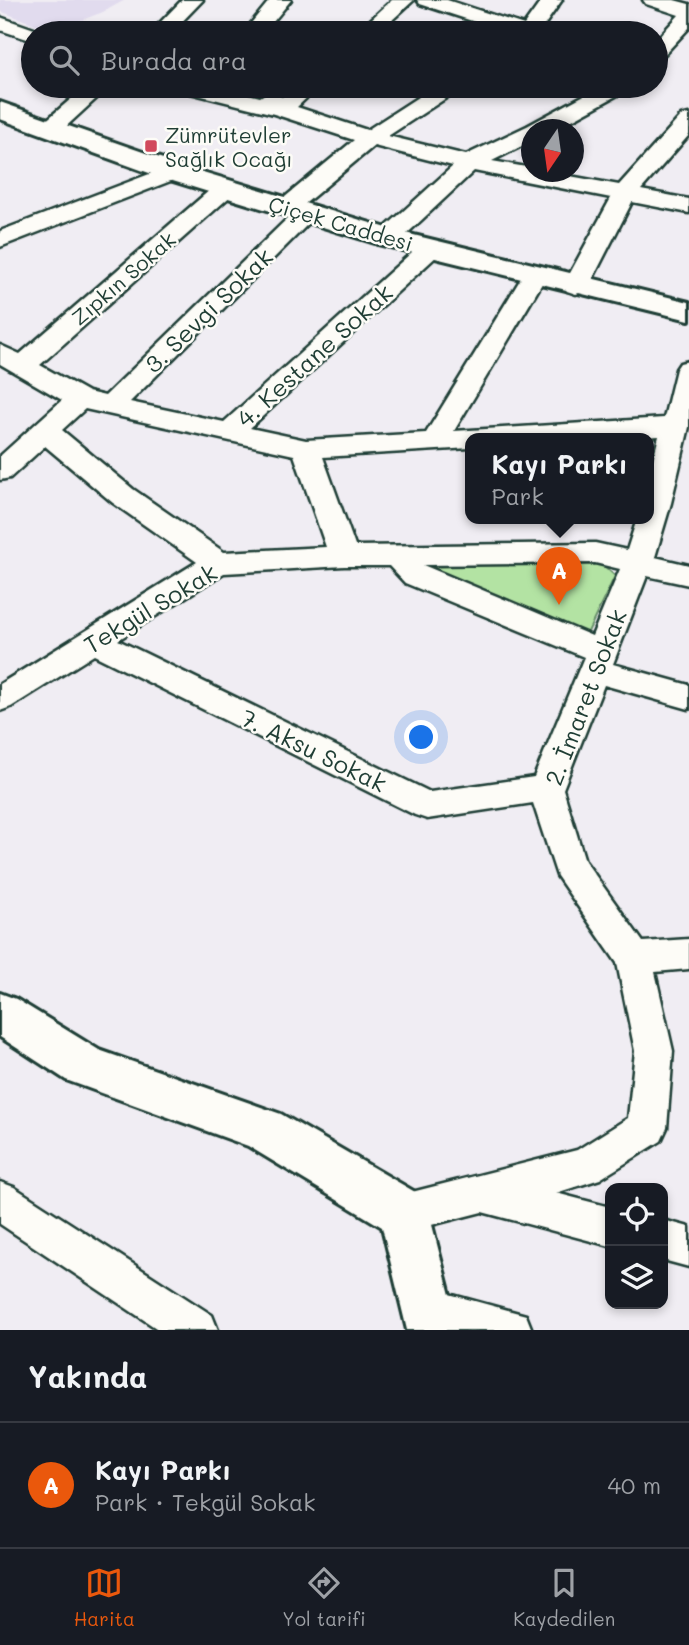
<!DOCTYPE html>
<html lang="tr">
<head>
<meta charset="utf-8">
<style>
  :root { --surface:#171b24; --page:#242831; --text:#f1f3f6; --muted:#9ea1a6; --line:#363941; --accent:#ea580c }
  body { margin:0; font-family:Mali,sans-serif; background:var(--page); color:var(--text) }
  .controls { position:absolute; right:21px; bottom:21px; display:grid; overflow:hidden; border-radius:14px; box-shadow:0 4px 10px #0003 }
  .controls button { width:63px; height:63px; display:grid; place-items:center; padding:0; border:0; border-bottom:2px solid var(--line); background:var(--surface); color:var(--text); font:35px sans-serif }
  .compass { position:absolute; left:521px; top:119px; width:63px; height:63px; border-radius:50%; background:var(--surface); box-shadow:0 4px 10px #0003; rotate:193deg }
  .you { position:absolute; left:422px; top:738px; width:24px; height:24px; margin:-18px; border:5px solid #fff; border-radius:50%; background:#1a73e8; box-shadow:0 0 0 10px #1a73e833 }
  .badge { display:grid; place-items:center; width:46px; height:46px; border-radius:50%; background:var(--accent); color:#fff; font-size:23px; font-weight:700 }
  .pin { position:absolute; translate:-50% -58px; filter:drop-shadow(0 2px 4px #0008) }
  .pin::after { content:''; position:absolute; top:37px; width:24px; height:21px; background:inherit; clip-path:polygon(0 0,100% 0,50% 100%) }
  .popup { position:absolute; left:465px; top:433px; width:189px; height:91px; box-sizing:border-box; display:grid; place-content:center; border-radius:14px; background:var(--surface); filter:drop-shadow(0 2px 5px #0005); font-size:23px; white-space:nowrap; color:var(--muted) }
  .popup b { font-size:26px; color:var(--text) }
  .popup::after { content:''; position:absolute; left:50%; top:100%; margin-left:-14px; border:14px solid transparent; border-top-color:var(--surface) }
  .list { margin:0; padding:0; list-style:none }
  h2 { display:flex; justify-content:space-between; align-items:center; height:91px; margin:0; padding:0 28px; font-size:30px }
  h2 small { font-size:23px; font-weight:400; color:var(--muted) }
  .list li { display:grid; grid-template-columns:46px 1fr auto; gap:21px; align-items:center; box-sizing:border-box; height:126px; padding:0 28px; border-top:2px solid var(--line) }
  .list b { display:block; font-size:26px; white-space:nowrap }
  .list p { margin:0; font-size:23px; white-space:nowrap; color:var(--muted) }
  .list em { font-size:23px; font-style:normal; color:var(--muted) }
  .icon { flex:none; width:38px; height:38px; fill:none; stroke:currentColor; stroke-width:2; stroke-linecap:round; stroke-linejoin:round }
  .map { position:relative; flex:none; width:689px; height:1330px; overflow:hidden }
  .search { position:absolute; background:var(--surface); box-shadow:0 4px 10px #0003; left:21px; right:21px; top:21px; height:77px; display:flex; align-items:center; gap:18px; box-sizing:border-box; padding:0 24px; border-radius:38px; color:var(--muted); font-size:26px }
  .sheet { height:217px; background:var(--surface) }
  nav { display:flex; justify-content:space-around; align-items:center; box-sizing:border-box; height:98px; border-top:2px solid var(--line); background:var(--surface); font-size:19px; color:var(--muted) }
  nav a { display:grid; justify-items:center; gap:4px }
  nav .on { color:var(--accent) }
  .map>svg:first-child { display:block }
  .built { fill:#e1dbee }
  .green { fill:#b3e3a3; stroke:#69906c; stroke-width:2 }
  .lines { fill:none; stroke-linecap:round; stroke-linejoin:round }
  .minor-casing { stroke:#1f3d34; stroke-width:5 }
  .secondary-casing { stroke:#1f3d34; stroke-width:6 }
  .minor { fill:#fdfcf7; fill-rule:evenodd }
  .secondary { fill:#fdfcf7; fill-rule:evenodd }
  .poi-dot { fill:#d1495b; stroke:#fdfcf7; stroke-width:2.5 }
  .labels { text-anchor:middle; dominant-baseline:central; stroke-width:5; stroke-linejoin:round; paint-order:stroke }
  .far-poi-label { font-size:21px; fill:#1f3d34; stroke:#fdfcf7; text-anchor:start }
  .far-street-label { font-size:21px; fill:#1f3d34; stroke:#fdfcf7 }
  .street-label { font-size:24px; fill:#1f3d34; stroke:#fdfcf7 }
</style>
</head>
<body>
<div class="map">
<svg width="689" height="1330" viewBox="0 0 689 1330">
  <rect width="100%" height="100%" fill="#f0edf3"/>
  <filter id="ink" filterUnits="userSpaceOnUse"><feTurbulence type="fractalNoise" baseFrequency=".0143" numOctaves="2"/><feDisplacementMap in="SourceGraphic" scale="14" xChannelSelector="R" yChannelSelector="G"/><feConvolveMatrix kernelMatrix="1 2 1 2 8 2 1 2 1" color-interpolation-filters="sRGB"/></filter>
  <g filter="url(#ink)">
    <path class="built" d="M0,0h125l-22,12 -50,19 -53,-20z"/>
    <path class="green" d="M599,561l16,15 -28,58 -164,-67z"/>
    <g class="lines">
      <g class="minor-casing">
        <g id="minor">
          <path d="M182,0h21l-32,33h-21z"/>
          <path d="M270,0h21l-27,33h-21z"/>
          <path d="M392,0h22l-36,33h-22z"/>
          <path d="M417,0h30l77,25 18,-25h20l-23,33h-30l-89,-29z"/>
          <path d="M643,0h31l15,4v24l-26,28 -7,2v-18l23,-25 -33,-11z"/>
          <path d="M0,17l40,14 2,2h-9v8l-33,-11z"/>
          <path d="M86,86h24l-51,47h-16l-3,-5 3,-5z"/>
          <path d="M179,86h36l45,11 10,-6 12,6 13,-11h24l-22,21 70,23 68,-44h25l-3,5 -69,45 78,19 61,-29 74,-40h27l-3,5 -71,39h-22v11l-40,20 40,7v4h16l71,13 62,-69 8,-2v21l-48,55 48,9v14l-57,-11 -43,84 -4,5 -9,3 -9,-3 -4,-5 48,-88 -137,-27 -77,72 -9,2 -9,-2 -3,-5 3,-5 74,-67 -79,-20 -73,61 14,1 4,5 -189,189 94,20 197,-178 9,-2 9,2 3,5 -3,5 -189,174 56,12 120,-7 97,-158 3,-5 9,-2 9,2 3,5 -93,156 210,-13 12,-49 4,-6 9,-2v66l-18,76 -16,54 34,8v20l-42,-9 -34,88 76,21v24l-85,-24 -41,104 22,72 58,81 46,-3v30l-34,3 18,79 -6,77 -6,13 -61,38 -44,14 54,14v39l-128,-34 -78,20 -14,-5 -6,-14 6,-14 14,-5 173,-44 51,-32 7,-67 -18,-88 -60,-87 -24,-73 -106,16 -12,-4 -321,-160 -83,52 -11,4v-27l197,-122 -84,-59 -68,-57 -35,32 -10,2v-24l62,-56 -62,-36v-19l20,9 198,-171h16l4,5 -4,5 -194,172 48,27 17,4 189,-184h-15l-4,-5 4,-5 75,-62 -80,-26 -92,-23zM85,409l209,46 32,92 -102,5 -91,-63 -71,-59zM659,436l-11,44v39h-11l-10,31 -32,-7 -240,3 -32,-89 147,-9v-9h142zM595,563l25,6 -28,67 -169,-71zM344,566h45l16,17 179,74 -50,120 -104,15 -312,-152 106,-67z"/>
          <path d="M173,165l8,2 4,5 -4,5 -181,70v-16z"/>
          <path d="M0,1182l14,5 198,128 6,15h-59l-159,-106z"/>
          <path d="M663,1220l26,7v40l-26,-7z"/>
          <path d="M427,1288l99,27 6,15h-105l-15,-6 -6,-15 6,-15z"/>
        </g>
      </g>
      <g class="secondary-casing">
        <g id="secondary">
          <path d="M0,102l183,64 214,65 292,71v18l-311,-76 -215,-66 -163,-59z"/>
          <path d="M0,993l16,6 83,51 182,64 141,82 7,17 30,117h-52l-25,-103 -134,-81 -182,-66 -66,-43z"/>
        </g>
      </g>
      <use href="#minor" class="minor"/>
      <use href="#secondary" class="secondary"/>
    </g>
  </g>
  <rect class="poi-dot" x="144" y="139" width="14" height="14" rx="3.5"/>
  <g class="labels">
    <g class="far-poi-label">
      <text x="165" y="134">Zümrütevler<tspan x="165" dy="24">Sağlık Ocağı</tspan></text>
    </g>
    <g class="far-street-label">
      <text transform="translate(341 223) rotate(16)">Çiçek Caddesi</text>
      <text transform="translate(123 278) rotate(-41)">Zıpkın Sokak</text>
    </g>
    <g class="street-label">
      <text transform="translate(208 310) rotate(-44)">3. Sevgi Sokak</text>
      <text transform="translate(314 355) rotate(-42)">4. Kestane Sokak</text>
      <text transform="translate(150 608) rotate(-31)">Tekgül Sokak</text>
      <text transform="translate(585 697) rotate(-69)">2. İmaret Sokak</text>
      <text transform="translate(314 750) rotate(26)">7. Aksu Sokak</text>
    </g>
  </g>
</svg>
<div class="controls">
<button><svg class="icon" aria-label="locate" viewBox="0 0 24 24"><circle cx="12" cy="12" r="6"/><path d="M12 2v4M12 18v4M2 12h4M18 12h4"/></svg></button>
<button><svg class="icon" aria-label="layers" viewBox="0 0 24 24"><path d="M12 4l9 5-9 5-9-5zM3 14l9 5 9-5"/></svg></button>
</div>
<svg class="compass" viewBox="-18 -18 36 36"><path d="M0-13l5 13h-10z" fill="#e53935"/><path d="M0 13l5-13h-10z" fill="#9ea1a6"/></svg>
<div class="you"></div>
<div class="pin badge" style="left:559px;top:605px">A</div>
<div class="popup"><b>Kayı Parkı</b>Park</div>
<div class="search"><svg class="icon" aria-label="search" viewBox="0 0 24 24"><circle cx="10" cy="10" r="6"/><path d="M15 15l6 6"/></svg>Burada ara</div>
</div>
<section class="sheet">
<h2>Yakında<small></small></h2>
<ul class="list">
<li><span class="badge">A</span><div><b>Kayı Parkı</b><p>Park · Tekgül Sokak</p></div><em>40 m</em></li>
</ul>
</section>
<nav>
<a class="on"><svg class="icon" aria-label="map" viewBox="0 0 24 24"><path d="M3 6l6-2 6 2 6-2v14l-6 2-6-2-6 2zM9 4v14M15 6v14"/></svg>Harita</a>
<a><svg class="icon" aria-label="directions" viewBox="0 0 24 24"><path d="M12 3l9 9-9 9-9-9zM9 14v-3h6M13 9l2 2-2 2"/></svg>Yol tarifi</a>
<a><svg class="icon" aria-label="saved" viewBox="0 0 24 24"><path d="M7 4h10v16l-5-4-5 4z"/></svg>Kaydedilen</a>
</nav>
</body>
</html>
